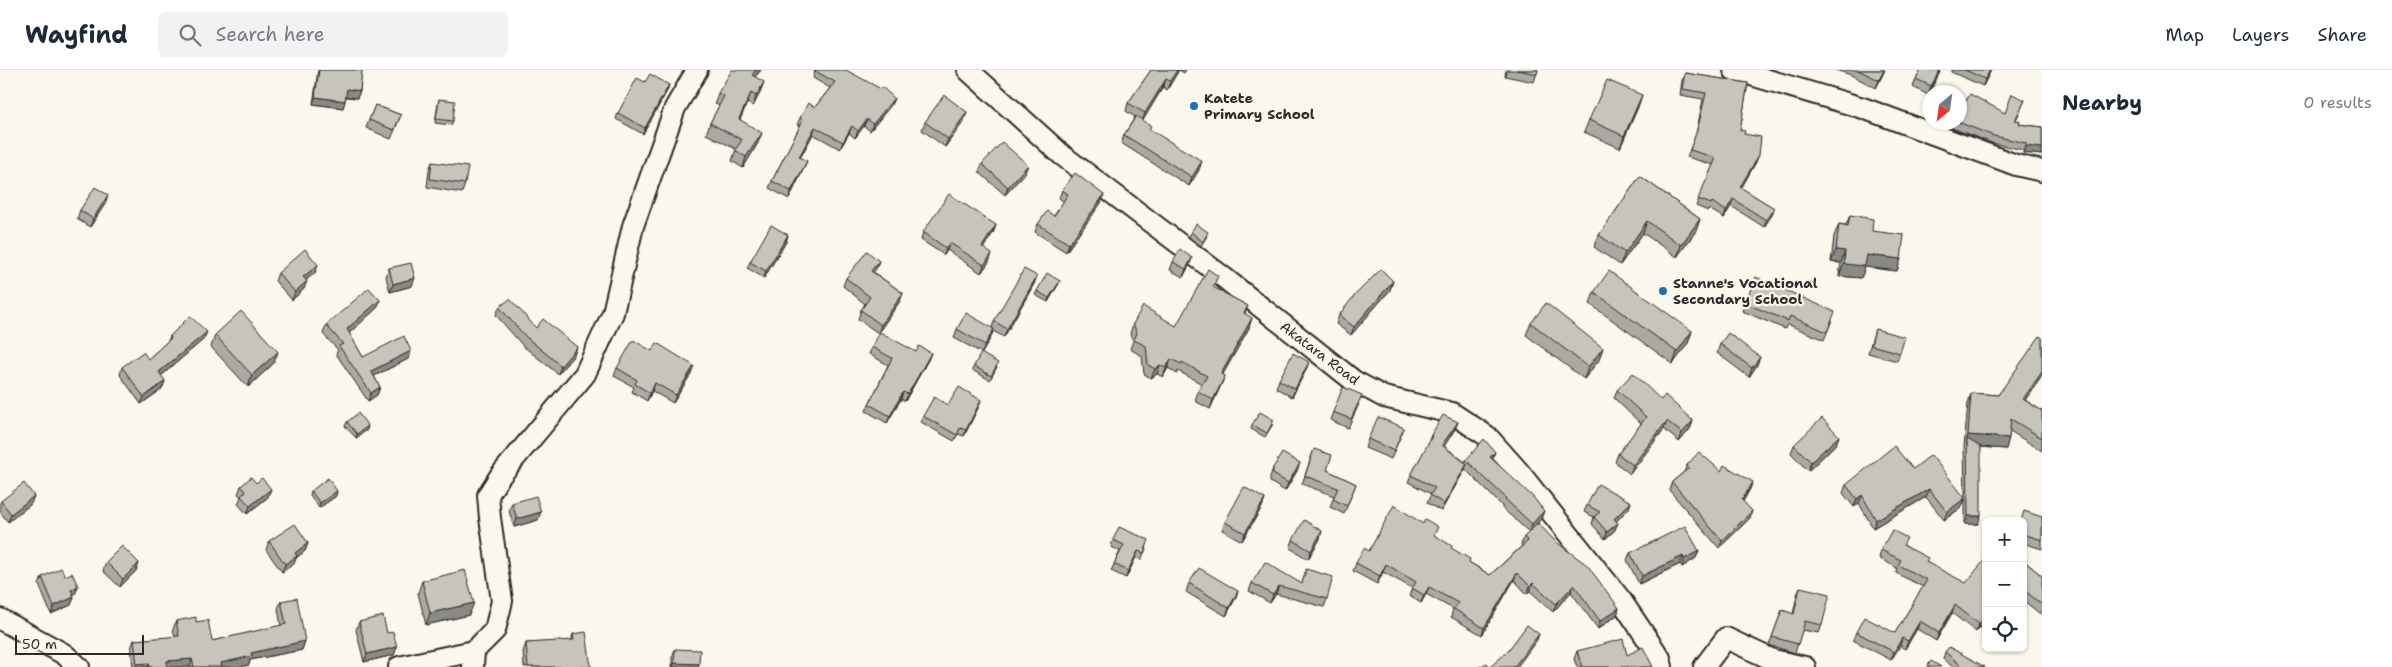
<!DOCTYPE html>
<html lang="en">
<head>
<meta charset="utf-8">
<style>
  :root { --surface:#fff; --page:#f2f2f3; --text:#1f2937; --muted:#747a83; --line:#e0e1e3 }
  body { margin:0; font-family:"Shantell Sans",sans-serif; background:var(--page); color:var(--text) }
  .controls { position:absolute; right:15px; bottom:15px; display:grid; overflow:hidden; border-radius:8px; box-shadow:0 1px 4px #0004 }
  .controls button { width:45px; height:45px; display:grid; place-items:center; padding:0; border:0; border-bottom:1px solid var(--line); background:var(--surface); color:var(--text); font:25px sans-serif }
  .compass { position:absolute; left:1922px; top:15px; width:45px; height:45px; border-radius:50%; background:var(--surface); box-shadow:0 1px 4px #0004; rotate:209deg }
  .scale { position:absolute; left:15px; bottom:12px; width:129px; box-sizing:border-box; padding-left:5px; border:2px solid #2b2b2b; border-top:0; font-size:14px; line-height:18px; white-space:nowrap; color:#2b2b2b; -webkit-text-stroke:4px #fbf7ec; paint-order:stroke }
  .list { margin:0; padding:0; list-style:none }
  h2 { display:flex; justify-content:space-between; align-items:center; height:65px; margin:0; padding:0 20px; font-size:21px }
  h2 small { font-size:16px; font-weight:400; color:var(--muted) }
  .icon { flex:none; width:28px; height:28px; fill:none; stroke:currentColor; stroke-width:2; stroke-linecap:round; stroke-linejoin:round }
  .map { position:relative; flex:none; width:2042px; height:597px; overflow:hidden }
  header { display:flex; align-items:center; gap:30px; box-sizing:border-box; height:70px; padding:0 25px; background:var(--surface); border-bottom:1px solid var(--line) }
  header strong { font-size:24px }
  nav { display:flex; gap:28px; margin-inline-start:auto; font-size:18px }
  .search { width:350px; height:45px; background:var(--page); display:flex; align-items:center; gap:12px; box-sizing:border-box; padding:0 18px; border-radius:8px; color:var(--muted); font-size:19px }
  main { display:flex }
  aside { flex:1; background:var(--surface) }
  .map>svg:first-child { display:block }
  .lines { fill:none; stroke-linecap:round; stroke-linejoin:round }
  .minor-casing { stroke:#2b2b2b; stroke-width:24 }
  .minor { stroke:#fbf7ec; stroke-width:20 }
  .wall { fill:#aba9a2; stroke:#2b2b2b }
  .shaded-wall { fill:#8b8984; stroke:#2b2b2b }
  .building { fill:#c7c4bc; stroke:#2b2b2b }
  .poi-dot { fill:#1f6fb2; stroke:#fbf7ec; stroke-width:2 }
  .labels { text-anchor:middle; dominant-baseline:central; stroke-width:4.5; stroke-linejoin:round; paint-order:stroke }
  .poi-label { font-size:14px; font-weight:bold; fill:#2b2b2b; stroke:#fbf7ec; text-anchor:start }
  .street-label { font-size:14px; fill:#2b2b2b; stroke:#fbf7ec }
</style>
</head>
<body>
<header>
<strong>Wayfind</strong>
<div class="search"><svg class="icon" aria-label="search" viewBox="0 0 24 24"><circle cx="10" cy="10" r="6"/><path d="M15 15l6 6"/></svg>Search here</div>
<nav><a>Map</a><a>Layers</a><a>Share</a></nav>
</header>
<main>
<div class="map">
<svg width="2042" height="597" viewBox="0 0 2042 597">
  <rect width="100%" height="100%" fill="#fbf7ec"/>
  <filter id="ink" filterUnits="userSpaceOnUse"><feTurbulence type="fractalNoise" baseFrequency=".02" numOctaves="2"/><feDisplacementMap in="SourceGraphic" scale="10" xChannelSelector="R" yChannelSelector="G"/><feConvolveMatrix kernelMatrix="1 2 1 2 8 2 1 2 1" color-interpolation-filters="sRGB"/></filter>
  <g filter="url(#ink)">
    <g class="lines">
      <g class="minor-casing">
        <g id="minor">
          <path d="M968,0l94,85 161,122 131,104 30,16 68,16 35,23 32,36 102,128 39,58 2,9"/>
          <path d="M1734,0l129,38 153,57 26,6"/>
          <path d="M0,549l64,35 15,13"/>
          <path d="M399,597l75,-16"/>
          <path d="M473,597l1,-16 21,-21 7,-29 -12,-83 -2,-23 12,-19 85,-102 28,-61 20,-87 42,-118 22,-38"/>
          <path d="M1704,597l22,-29 47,22 32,7"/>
        </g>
      </g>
      <use href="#minor" class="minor"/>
    </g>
    <g class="wall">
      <path d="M318,0h44l-2,21 -3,7 -11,-1 -3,11 -30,-4z"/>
      <path d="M761,0l-6,7 5,16 -7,13 -6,-3 -7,17 18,23 -15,25 -11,-7 4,-12 -30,-15 4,-11 9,-17 -4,-3 3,-10z"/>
      <path d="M815,0l79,28 -3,7 -21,26 -6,-5 -9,12 -6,-5 -9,16 -27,-15 -13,24 4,10 -15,31 -20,-11 3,-7 28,-55 -3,-1 3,-7 15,-11 15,-19 -17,-10z"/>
      <path d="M1151,0h35l-2,3 -5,-3 -12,20 -4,-3 -20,33 7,9 49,41 -10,16 -68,-43 3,-8 11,-18 -9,-6 2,-8z"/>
      <path d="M1506,0h32l-4,12 -29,-6z"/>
      <path d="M1836,0h49l-9,18 -25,-13z"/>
      <path d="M1941,0l-13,25 -15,-8 3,-8z"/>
      <path d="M1952,0h39l-8,16 -32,-14z"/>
      <path d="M1685,3l63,10 -8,47 4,4 12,28 -15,26 33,20 -2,7 -8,12 -33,-21 -7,12 -15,-9 -1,2 -12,-5 17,-41 -26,-8 9,-23 7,-35 -23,-4 2,-15z"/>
      <path d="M645,12l24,3 -2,6 -24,43 -27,-15 2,-6z"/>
      <path d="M1642,25l-4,12 -18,41 -36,-16 5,-12z"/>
      <path d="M439,29l14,22 -2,4 -16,-2 3,-20z"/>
      <path d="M2025,30l-9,20 3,4 23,3v28l-19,-2v-3l-31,-7 -56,-21h24l2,-14 43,5z"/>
      <path d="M375,35l26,10 -10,24 -25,-11z"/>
      <path d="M967,42l-3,9 -19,26 -23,-17 3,-8z"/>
      <path d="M432,92l33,22 -3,9 -35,-6 2,-17z"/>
      <path d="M982,94l43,9 -20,22 -26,-23z"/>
      <path d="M1640,106l60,43 -4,12 -19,26 -34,-24 -23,32 -26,-18 5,-12z"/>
      <path d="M1062,120l42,5 -3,8 -35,49 -31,-20 3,-8 16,-8 10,-14 -5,-4z"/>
      <path d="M105,134l-15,23 -13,-8 3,-9z"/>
      <path d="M1850,145l22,16 29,28 -4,12 -32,-4 -4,11 -22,-2 2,-13 -10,-1 3,-26 5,-12 7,1z"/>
      <path d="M996,155l-3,8 -10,15 6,14 -8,11 -34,-23 -3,5 -23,-15 2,-8z"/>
      <path d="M1191,162l16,4 -6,10 -12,-9z"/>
      <path d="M788,165l-2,7 -22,36 -17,-10 3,-6z"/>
      <path d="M1192,188l-3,8 -6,11 -13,-7 3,-8z"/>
      <path d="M389,198l23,18 -22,6 -4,-15z"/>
      <path d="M876,199l-3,3 30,21 -3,8 -22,32 -20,-14 3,-9 4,-6 -22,-18 3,-8z"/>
      <path d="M278,203h37l-9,7 -2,9 -12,11 -17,-19z"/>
      <path d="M1037,206l-3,8 -30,53 -11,-6 -2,6 -9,16 -28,-15 3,-9 35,-1 2,-7z"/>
      <path d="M1060,211l-2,4 -10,17 -13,-7 2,-4z"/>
      <path d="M1393,211l-3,9 -39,45 -15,-11 3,-9z"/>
      <path d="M1214,218l34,18 -3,8 4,14 -26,46 2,2 -4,9 -11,24 -15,-8 3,-10 4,-7 -24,-13 -1,3 -9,-6 -5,9 -6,-3 -6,4 -7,-4 -2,-18 -12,-7 3,-8 -3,-7 3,-10 43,2z"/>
      <path d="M1594,222l98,39 -4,12 -15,21 -83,-60z"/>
      <path d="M380,230l-3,8 -28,25 14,24 48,-6 -3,8 -34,17 6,11 -3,8 -9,6 -32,-47 2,-4 -15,-16 3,-9z"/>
      <path d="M1745,233l87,17 -8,20 -37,-16 -2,5 -43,-18z"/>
      <path d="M499,237l37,21 41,19 -3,8 -16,19 -35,-28 -27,-31z"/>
      <path d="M1531,253l68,37 -15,19 -58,-44z"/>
      <path d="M1875,259l25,24 -3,8 -29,-8z"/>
      <path d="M215,265l59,28 -26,24 -37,-40z"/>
      <path d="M170,266l34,3 -43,37 4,5 -3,8 -21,15 -21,-29 2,-8 26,-8 20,-18z"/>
      <path d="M2042,268v38l-17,24 17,11v40l-32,-20 -4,18 -26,-2 -2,77h-13v-25l-3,8 -18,13 -18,-23 -53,31 -14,-25 -5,4 -11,-14 3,-8 67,-16 52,29 -1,-51 4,-44 3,-10 27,2z"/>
      <path d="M1720,274l37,21 -8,12 -32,-24z"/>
      <path d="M872,277l44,5 15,1 -3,7 -23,41 -4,-2 -14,24 -21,-12 3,-7 19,-39 -19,-11z"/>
      <path d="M974,296l23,1 -7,13 -18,-10z"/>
      <path d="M617,298l74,6 -18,29 -21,-12 -5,10 -15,-9 2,-5 -20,-11z"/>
      <path d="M1306,300l-14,27 -16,-9 3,-8z"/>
      <path d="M1617,320l44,10 32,21 -3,8 -11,13 -15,-13 -34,45 -15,-12 3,-8 23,-30 -27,-26z"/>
      <path d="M1359,334l-11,24 -18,-8 3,-8z"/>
      <path d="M948,335l31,1 -15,30 -6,-2 -4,7 -33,-19 2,-6z"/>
      <path d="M347,352l20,8 -11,8 -11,-12z"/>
      <path d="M1458,352l-3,7 -11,17 21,16 1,-2h26l49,59 -11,12 89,77 -2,7 -19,14 -27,-37 -18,20 -23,-21 -3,3 -13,-14 -32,55 -31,-18 2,-8 -27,-15 -5,9 -12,-7 3,-8 -29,-16 -6,12 -24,-13 3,-8 13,-12 66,-15 34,26 21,13 32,-29 -1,-1 3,-8 5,-5 -27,-24v-2l-37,-37 -24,42 -14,-8 4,-9 -23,-12 3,-7 18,-32h-1l3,-8z"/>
      <path d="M1273,354l-8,13 -14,-8 1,-4z"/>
      <path d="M1404,358l-13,31 -26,-11 3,-9z"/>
      <path d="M1839,366l-3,8 -28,27 -17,-18 3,-8z"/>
      <path d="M1314,379l13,21 29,14 -12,30 -14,-7 4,-11 -32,-12z"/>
      <path d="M1687,395l34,6 29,18 -7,12 7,17 -31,30 -50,-58 3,-8 12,-10z"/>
      <path d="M1273,398l24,3 -12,20 -15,-9v-5z"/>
      <path d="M241,416l27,11 -21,17 -9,-10 3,-7 -3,-3z"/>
      <path d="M311,421l25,5 -17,12 -9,-13z"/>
      <path d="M1265,429l-3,8 -20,34 -20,-11 3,-8z"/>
      <path d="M1,431l30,3 -23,18 -8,-10v-9z"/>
      <path d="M1631,432l-2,6 -13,13 -1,9 -10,9 -13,-15 2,-7 -10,-5 3,-7z"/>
      <path d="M512,433l26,17 -24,7 -5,-16z"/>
      <path d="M2042,447v32l-19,-6v-22z"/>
      <path d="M1320,469l-12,20 -18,-11 3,-8z"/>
      <path d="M1113,470l34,7 -6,13 -5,-3 -10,21 -15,-7 9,-20 -9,-4z"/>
      <path d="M269,471l39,2 -3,8 -9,7 -2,6 -12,8 -16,-22z"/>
      <path d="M1904,475l23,17 59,57 -10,13 -24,-19 -16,28 -19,-12 -12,20 -5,-3 -9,14 -38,-20 3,-8 39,1 28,-46 -27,-14 1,-5 -18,-10 2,-8z"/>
      <path d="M1699,481l-3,7 -14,9 -2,-3 -41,20 -12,-24 3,-7z"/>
      <path d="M2023,490l19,16v36l-2,2 -17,-14z"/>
      <path d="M106,492l33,1 -3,8 -16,16 -17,-16z"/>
      <path d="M1306,499l21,30 -3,8 -48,-13 -6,9 -21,-12 3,-8 50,1z"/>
      <path d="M65,506l13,10 -3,8 -2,1 1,2 -3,8 -20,9 -12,-29 3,-8z"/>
      <path d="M422,511l47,34 -43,10 -8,-32z"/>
      <path d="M1189,513l49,8 -3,8 -9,17 -40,-24z"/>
      <path d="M1800,517l22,38 -3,8 -17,-3 -7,23 -26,-8 13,-35 11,4 4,-19z"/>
      <path d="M281,531l24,40 -3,9 -52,10 -1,5 -10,2h-106l-2,-19 3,-8 41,-3 -2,-8 3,-8 20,1 16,19 69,-15 -3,-17z"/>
      <path d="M359,552l28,11 10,14 -3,8 -30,7 -8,-32z"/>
      <path d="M573,564l18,33h-67l-1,-15 3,-9 45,-2z"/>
      <path d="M675,579l24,15 -1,3h-26v-10z"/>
      <path d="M1577,581l50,4 26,12h-76l-3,-8z"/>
      <path d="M1945,582l40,15h-32l-10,-8z"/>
    </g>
    <g class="shaded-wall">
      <path d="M756,0h5l-13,15 4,-10z"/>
      <path d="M1177,0h2l-12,20 3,-9z"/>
      <path d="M1884,0l-1,3 -7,15 3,-8z"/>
      <path d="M1940,0h1l-13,25 3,-9z"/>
      <path d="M1990,0h1l-8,16 2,-7z"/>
      <path d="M1166,9l-3,8 -21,35 3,-9z"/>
      <path d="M764,12l-4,11 -7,13 3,-10z"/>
      <path d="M669,15l-2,6 -24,43 2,-6z"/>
      <path d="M347,19l13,2 -3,7 -13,-2z"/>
      <path d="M751,23l-4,10 -12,26 4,-10z"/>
      <path d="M1642,25l-4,12 -18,41 4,-12z"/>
      <path d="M315,27l30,4 -2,7 -30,-4z"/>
      <path d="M894,28l-3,7 -21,26 3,-7z"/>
      <path d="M967,42l-3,9 -19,26 3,-8z"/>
      <path d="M867,49l-3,7 -9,12 3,-7z"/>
      <path d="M852,56l-3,7 -9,16 3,-7z"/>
      <path d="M815,57l-2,7 -16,30 2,-7z"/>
      <path d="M762,63l-4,10 -15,25 3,-11z"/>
      <path d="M2026,76l16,2v7l-19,-2z"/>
      <path d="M1759,85l-3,7 -18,32 2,-7z"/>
      <path d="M807,91l-3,7 -15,31 2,-8z"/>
      <path d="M1202,91l-3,9 -10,16 3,-9z"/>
      <path d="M1028,95l-3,8 -20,22 3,-8z"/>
      <path d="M108,125l-3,9 -15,23 3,-8z"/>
      <path d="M1104,125l-3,8 -35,49 3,-8z"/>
      <path d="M1733,129l-2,7 -7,12 2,-7z"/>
      <path d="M1774,138l-2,7 -8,12 2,-7z"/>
      <path d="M1700,149l-4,12 -19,26 4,-12z"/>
      <path d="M1647,151l-4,12 -23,32 5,-12z"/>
      <path d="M996,155l-3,8 -14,22 3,-8z"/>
      <path d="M788,165l-2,7 -22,36 2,-7z"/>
      <path d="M950,173l-3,7 -3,5 2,-7z"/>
      <path d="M1836,180l9,1 -4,12 -10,-1z"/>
      <path d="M992,184l-3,8 -8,11 3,-8z"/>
      <path d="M1867,185l34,4 -4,12 -32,-4 -4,11 -22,-2 5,-12z"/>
      <path d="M1192,188l-3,8 -6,11 3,-8z"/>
      <path d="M879,191l-3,8 -8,10 3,-8z"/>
      <path d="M318,195l-3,8 -15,12 3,-8z"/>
      <path d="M1037,206l-3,8 -30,53 3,-8z"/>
      <path d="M415,208l-3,8 -22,6 3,-8z"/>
      <path d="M307,211l-3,8 -12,11 3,-8z"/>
      <path d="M1060,211l-2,4 -10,17 1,-4z"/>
      <path d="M1393,211l-3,9 -39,45 3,-8z"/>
      <path d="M903,223l-3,8 -22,32 3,-8z"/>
      <path d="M380,230l-3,8 -33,30 3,-9z"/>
      <path d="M1252,248l-3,10 -31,55 3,-9z"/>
      <path d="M994,259l-3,8 -9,16 3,-8z"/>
      <path d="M1692,261l-4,12 -15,21 4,-12z"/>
      <path d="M207,262l-3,7 -48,41 3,-8z"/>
      <path d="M577,277l-3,8 -16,19 3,-8z"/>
      <path d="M1603,278l-4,12 -15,19 4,-12z"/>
      <path d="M411,281l-3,8 -40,20 3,-8z"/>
      <path d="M278,282l-4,11 -26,24 4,-12z"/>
      <path d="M931,283l-3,7 -23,41 3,-7z"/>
      <path d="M1760,287l-3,8 -8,12 3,-9z"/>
      <path d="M1171,289l-3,9 -5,9 3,-9z"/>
      <path d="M1309,292l-3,8 -14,27 3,-8z"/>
      <path d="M1160,295l-3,9 -6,4 4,-9z"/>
      <path d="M694,296l-3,8 -18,29 3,-8z"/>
      <path d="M2042,302v4l-23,33 4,-10z"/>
      <path d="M1225,306l-4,9 -11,24 3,-9z"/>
      <path d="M165,311l-3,8 -21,15 3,-7z"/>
      <path d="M655,313l-3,8 -5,10 3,-8z"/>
      <path d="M380,317l-3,8 -9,6 3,-8z"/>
      <path d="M903,322l-2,7 -14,24 3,-7z"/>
      <path d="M981,330l-2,6 -15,30 2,-6z"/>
      <path d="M1667,351l-3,8 -34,45 3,-9z"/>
      <path d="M1693,351l-3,8 -11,13 3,-9z"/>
      <path d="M1458,352l-3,7 -15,24 2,-8z"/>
      <path d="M368,356l-1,4 -11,8 1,-4z"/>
      <path d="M1968,365l41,3 -3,11 -39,-3v-7z"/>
      <path d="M1839,366l-3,8 -28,27 3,-9z"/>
      <path d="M1495,382l-3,8 -2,-3z"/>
      <path d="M1300,393l-3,8 -12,20 3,-8z"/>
      <path d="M1467,394l-3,7 -23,40 3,-7z"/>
      <path d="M1753,412l-3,7 -10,18 2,-7z"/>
      <path d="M271,419l-3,8 -21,17 3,-8z"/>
      <path d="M1929,419l-3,8 -53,31 3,-8z"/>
      <path d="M337,421l-1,5 -17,12 1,-5z"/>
      <path d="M1862,425l-3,8 -5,4 3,-8z"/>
      <path d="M34,426l-3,8 -23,18 3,-8z"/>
      <path d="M1965,428l-3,9 -18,13 3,-8z"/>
      <path d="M1265,429l-3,8 -20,34 3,-8z"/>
      <path d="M1631,432l-2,6 -17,18 2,-7z"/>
      <path d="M1544,441l-3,8 -12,13 3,-8z"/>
      <path d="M1752,441l-2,7 -31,30 3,-7z"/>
      <path d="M541,442l-3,8 -24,7 3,-8z"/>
      <path d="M1968,446h13l-3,8h-13z"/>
      <path d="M1618,453l-3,7 -10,9 2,-7z"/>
      <path d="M1322,461l-2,8 -12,20 3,-8z"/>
      <path d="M308,473l-3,8 -9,7 -2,6 -12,8 3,-8 10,-11z"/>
      <path d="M1138,481l-2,6 -10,21 2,-7z"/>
      <path d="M1699,481l-3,7 -14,9 2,-8z"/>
      <path d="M1683,486l-3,8 -41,20 3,-8z"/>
      <path d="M139,493l-3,8 -16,16 3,-8z"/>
      <path d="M1386,494l-3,8 -6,12 3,-8z"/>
      <path d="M1517,503l-3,7 -32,55 2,-7z"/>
      <path d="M1533,513l-3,8 -3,3 3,-8z"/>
      <path d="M1574,515l-3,7 -18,20 3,-8z"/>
      <path d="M78,516l-3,8 -7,4 3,-8z"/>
      <path d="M1279,516l-3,8 -6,9 3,-8z"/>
      <path d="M1429,517l-3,7 -5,9 3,-8z"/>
      <path d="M1238,521l-3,8 -9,17 3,-8z"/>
      <path d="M74,527l-3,8 -20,9 3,-8z"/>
      <path d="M474,533l-5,12 -43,10 4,-12z"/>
      <path d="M1955,535l-3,8 -16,28 3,-8z"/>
      <path d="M1619,538l-2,7 -19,14 2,-8z"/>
      <path d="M1986,545v4l-10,13 3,-8z"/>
      <path d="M1920,551l-3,8 -12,20 3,-8z"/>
      <path d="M1539,564l-2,6 -20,27h-4z"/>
      <path d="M1902,568l-2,8 -9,14 3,-8z"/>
      <path d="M305,571l-3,9 -52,10 -1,5 -10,2h-19l1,-4 30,-10z"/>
      <path d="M397,577l-3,8 -30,7 3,-8z"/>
      <path d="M192,589l-2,8h-25l2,-6z"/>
      <path d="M149,593l-1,4h-13l2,-3z"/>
      <path d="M674,593l25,1 -1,3h-25z"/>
    </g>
    <g class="building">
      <path d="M319,0h43l-2,21 -13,-2 -2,12 -30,-4z"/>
      <path d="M732,0h24l-4,5 12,7 -8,14 -5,-3 -12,26 23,14 -16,24 -11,-7 7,-10 -32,-17 14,-27 -6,-3z"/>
      <path d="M815,0h31l35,19 1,-2 12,11 -21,26 -6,-5 -9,12 -6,-5 -9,16 -28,-15 -16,30 8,4 -16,30 -19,-10 31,-61 -3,-2 8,-15 7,4 20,-25 -20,-11z"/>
      <path d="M1151,0h26l-7,11 -4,-2 -21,34 -17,-10z"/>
      <path d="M1517,0h21l-1,4z"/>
      <path d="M1858,0h26l-5,10z"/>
      <path d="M1921,0h19l-9,16 -15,-7z"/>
      <path d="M1965,0h25l-5,9z"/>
      <path d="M1685,3l63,10 -8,47 5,1 -1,3 17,3 -2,18 -19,32 34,21 -8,12 -33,-21 -7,12 -14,-9 -1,2 -13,-5 18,-41 -26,-8 8,-23 8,-34 -24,-4z"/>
      <path d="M650,4l19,11 -24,43 -27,-15 19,-35 8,4z"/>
      <path d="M1607,10l35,15 -18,41 -35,-16z"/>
      <path d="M1970,24l35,19 7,-19 13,6 -10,20 5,1 -1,3 23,3v21l-16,-2v-3l-32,-7 -36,-14h2v-15l2,1z"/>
      <path d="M944,25l23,17 -19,27 -23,-17z"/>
      <path d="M439,29l16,2 -2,20 -17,-2z"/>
      <path d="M375,35l26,10 -7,15 -25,-10z"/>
      <path d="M1136,46l15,10 -2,3 53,32 -10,16 -68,-42z"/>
      <path d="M1002,72l26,23 -20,22 -26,-23z"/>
      <path d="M432,92l36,5 -3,17 -35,-5z"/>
      <path d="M1075,103l29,22 -35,49 -31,-20 9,-13 7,5 14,-22 -6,-4z"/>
      <path d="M1640,106l60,43 -19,26 -34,-24 -22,32 -26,-18z"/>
      <path d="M95,117l13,8 -15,24 -13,-9z"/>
      <path d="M949,124l47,31 -14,22 10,7 -8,11 -34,-22 -4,5 -23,-16z"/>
      <path d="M1850,145l23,4 -1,12 32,4 -3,24 -34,-4 -2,11 -21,-2 1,-13 -9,-1 3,-26 9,2z"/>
      <path d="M1196,154l12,8 -5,10 -12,-10z"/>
      <path d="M771,155l17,10 -22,36 -16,-9z"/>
      <path d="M305,179l13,16 -15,12 4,4 -12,11 -17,-19z"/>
      <path d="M1180,179l12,9 -6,11 -13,-7z"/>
      <path d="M867,181l12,10 -8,10 32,22 -22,32 -20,-15 9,-13 -24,-19z"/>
      <path d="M411,193l4,15 -22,6 -4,-16z"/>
      <path d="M1024,199l13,7 -30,53 -13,-8z"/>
      <path d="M1208,199l10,7 -5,11 35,19 -4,7 8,5 -31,56 4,2 -12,24 -15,-9 9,-15 -25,-14 -1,2 -10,-5 -5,9 -6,-3 -5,4 -7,-4 -2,-19 -12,-6 3,-7 -4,-9 10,-18 33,20z"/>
      <path d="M1381,199l12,12 -39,46 -15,-12 16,-20z"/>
      <path d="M1609,201l83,60 -15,21 -83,-60z"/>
      <path d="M1047,203l13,8 -11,17 -12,-7z"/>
      <path d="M1756,207l79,35 -8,20 -37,-16 -2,5 -43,-18z"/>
      <path d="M369,218l11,12 -33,29 16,28 41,-21 7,15 -40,20 9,16 -9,6 -32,-47 4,-2 -17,-19z"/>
      <path d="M510,229l26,29 7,-9 34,28 -16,19 -35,-29 -27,-30z"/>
      <path d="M1546,233l57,45 -15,19 -57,-44z"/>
      <path d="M241,241l37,41 -26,23 -37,-40z"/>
      <path d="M966,243l28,16 -9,16 -28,-16z"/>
      <path d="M190,246l17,16 -48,40 6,9 -21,16 -22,-30 21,-15 5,7 23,-21 -1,-2z"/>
      <path d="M1875,259l30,8 -5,16 -29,-8z"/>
      <path d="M880,262l36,20 3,-6 12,7 -23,41 -5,-2 -13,24 -21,-12 23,-46 -20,-11z"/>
      <path d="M1728,263l32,24 -8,11 -32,-24z"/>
      <path d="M2040,266l2,2v34l-19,27 19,12v27l-31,-19 -2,19 -41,-3 3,-42 27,2z"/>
      <path d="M633,270l19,11 5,-8 37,23 -18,29 -21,-12 -5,10 -15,-9 2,-4 -20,-12z"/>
      <path d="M981,283l17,10 -7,13 -17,-10z"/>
      <path d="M1293,283l16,9 -14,27 -16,-9z"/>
      <path d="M1633,303l28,27 4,-5 28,26 -11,12 -15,-12 -34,44 -15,-11 28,-37 -29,-27z"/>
      <path d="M959,317l22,13 -15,30 -6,-2 -3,7 -34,-19 11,-19 14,8z"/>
      <path d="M1343,317l19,8 -11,24 -18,-7z"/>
      <path d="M1260,342l14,8 -7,13 -15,-8z"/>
      <path d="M358,343l10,13 -11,8 -10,-12z"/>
      <path d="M1443,345l15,7 -16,23 25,19 -23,40 -14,-9 5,-7 -24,-13 21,-39 -1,-1z"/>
      <path d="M1378,347l26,11 -10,23 -26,-12z"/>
      <path d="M1822,348l17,18 -28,26 -17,-17z"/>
      <path d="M1484,369l11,13 -5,5 43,40 11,14 -12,13 -27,-25 1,-1 -40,-38z"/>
      <path d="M1967,369l14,8v69h-13z"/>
      <path d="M1894,376l19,23 18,-14 34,43 -18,14 -18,-23 -53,31 -14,-25 -5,4 -11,-14z"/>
      <path d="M1314,379l18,6 -5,15 29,14 -9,22 -14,-7 5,-11 -33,-12z"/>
      <path d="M1699,382l22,19 3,-6 29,17 -11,18 10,11 -30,30 -50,-59 17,-14 -2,-3z"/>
      <path d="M1282,383l18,10 -12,20 -15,-9v-6z"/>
      <path d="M251,407l5,6 6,-5 9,11 -21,17 -9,-10 5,-5 -5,-5z"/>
      <path d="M328,408l9,13 -17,12 -9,-12z"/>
      <path d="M24,413l10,13 -23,18 -10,-13z"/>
      <path d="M1598,414l33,18 -17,17 4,4 -11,9 -13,-15 6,-5 -13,-7z"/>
      <path d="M1244,417l21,12 -20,34 -20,-11z"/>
      <path d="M536,426l5,16 -24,7 -5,-16z"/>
      <path d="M1394,435l29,19 2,-5 13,8 -4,8 18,11 -1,2 19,11 -1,3 21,13 38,-34 -4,-4 14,-14 17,18 32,24 32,43 -19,13 -26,-36 -18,19 -23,-21 -3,3 -13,-13 -33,55 -30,-19 4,-6 -29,-16 -5,8 -12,-7 4,-6 -30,-18 -6,12 -24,-13 8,-15 5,3z"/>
      <path d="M2024,441l18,6v23l-19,-6v-13h-2z"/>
      <path d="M1304,450l18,11 -11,20 -18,-11z"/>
      <path d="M295,454l13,19 -13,10 2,3 -12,8 -16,-23z"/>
      <path d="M1685,456l14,25 -15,8 -1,-3 -41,20 -12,-23z"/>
      <path d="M1119,457l30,13 -5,13 -6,-2 -10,20 -14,-7 10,-19 -11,-5z"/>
      <path d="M1892,460l15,8 -4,7 25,13 -2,4 40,21 20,-25v57l-7,9 -24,-19 -16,28 -19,-12 -12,20 -6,-3 -8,14 -38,-20 8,-15 31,16 32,-53 -29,-15 3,-5 -20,-10z"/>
      <path d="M122,476l17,17 -16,16 -17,-17z"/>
      <path d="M2023,490l19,16v29l-19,-16z"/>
      <path d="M1265,492l37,22 4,-15 27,8 -6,22 -48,-13 -6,9 -21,-12z"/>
      <path d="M61,498l4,8 7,-3 6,13 -7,4 3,7 -20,9 -12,-29z"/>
      <path d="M1199,498l39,23 -9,17 -40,-25z"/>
      <path d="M465,500l9,33 -44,10 -8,-32z"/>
      <path d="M1800,517l30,7 -8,31 -17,-4 -7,23 -26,-7 10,-27 12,4z"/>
      <path d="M297,528l8,43 -54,12 1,3 -31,7 1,4h-28l-2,-8 -25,2v6h-17l-1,-4 -12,1 -3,-24 45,-4 -3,-15 20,-4v5l12,-2 4,21 74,-17 -5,-23z"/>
      <path d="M383,546l4,17 6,-1 4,15 -30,7 -8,-32z"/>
      <path d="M1527,555l12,9 -22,29 -4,4h-23l17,-15z"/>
      <path d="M586,562l5,35h-63l-2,-24 48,-3 -1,-6z"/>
      <path d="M1623,569l4,16 16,-8 10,20h-71l-5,-16z"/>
      <path d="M1949,577l36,20h-22l-18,-15z"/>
      <path d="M675,579l25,1 -1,14 -25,-1z"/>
      <path d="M1931,591l10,6h-14z"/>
      <path d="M1487,593l2,4h-10z"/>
    </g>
  </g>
  <g class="poi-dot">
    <circle cx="1194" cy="36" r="5"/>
    <circle cx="1663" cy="221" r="5"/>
  </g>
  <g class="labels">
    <g class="poi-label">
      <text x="1204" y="28">Katete<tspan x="1204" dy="16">Primary School</tspan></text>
      <text x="1673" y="213">Stanne's Vocational<tspan x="1673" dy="16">Secondary School</tspan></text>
    </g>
    <g class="street-label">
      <text transform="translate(1320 283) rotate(37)">Akatara Road</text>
    </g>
  </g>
</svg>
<div class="controls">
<button>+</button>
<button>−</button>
<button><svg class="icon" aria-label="locate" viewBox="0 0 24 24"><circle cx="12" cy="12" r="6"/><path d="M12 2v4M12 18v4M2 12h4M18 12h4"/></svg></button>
</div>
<svg class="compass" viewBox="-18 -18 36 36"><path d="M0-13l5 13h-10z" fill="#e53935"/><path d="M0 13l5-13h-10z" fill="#747a83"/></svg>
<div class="scale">50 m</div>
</div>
<aside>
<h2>Nearby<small>0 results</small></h2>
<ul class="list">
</ul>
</aside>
</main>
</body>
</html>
